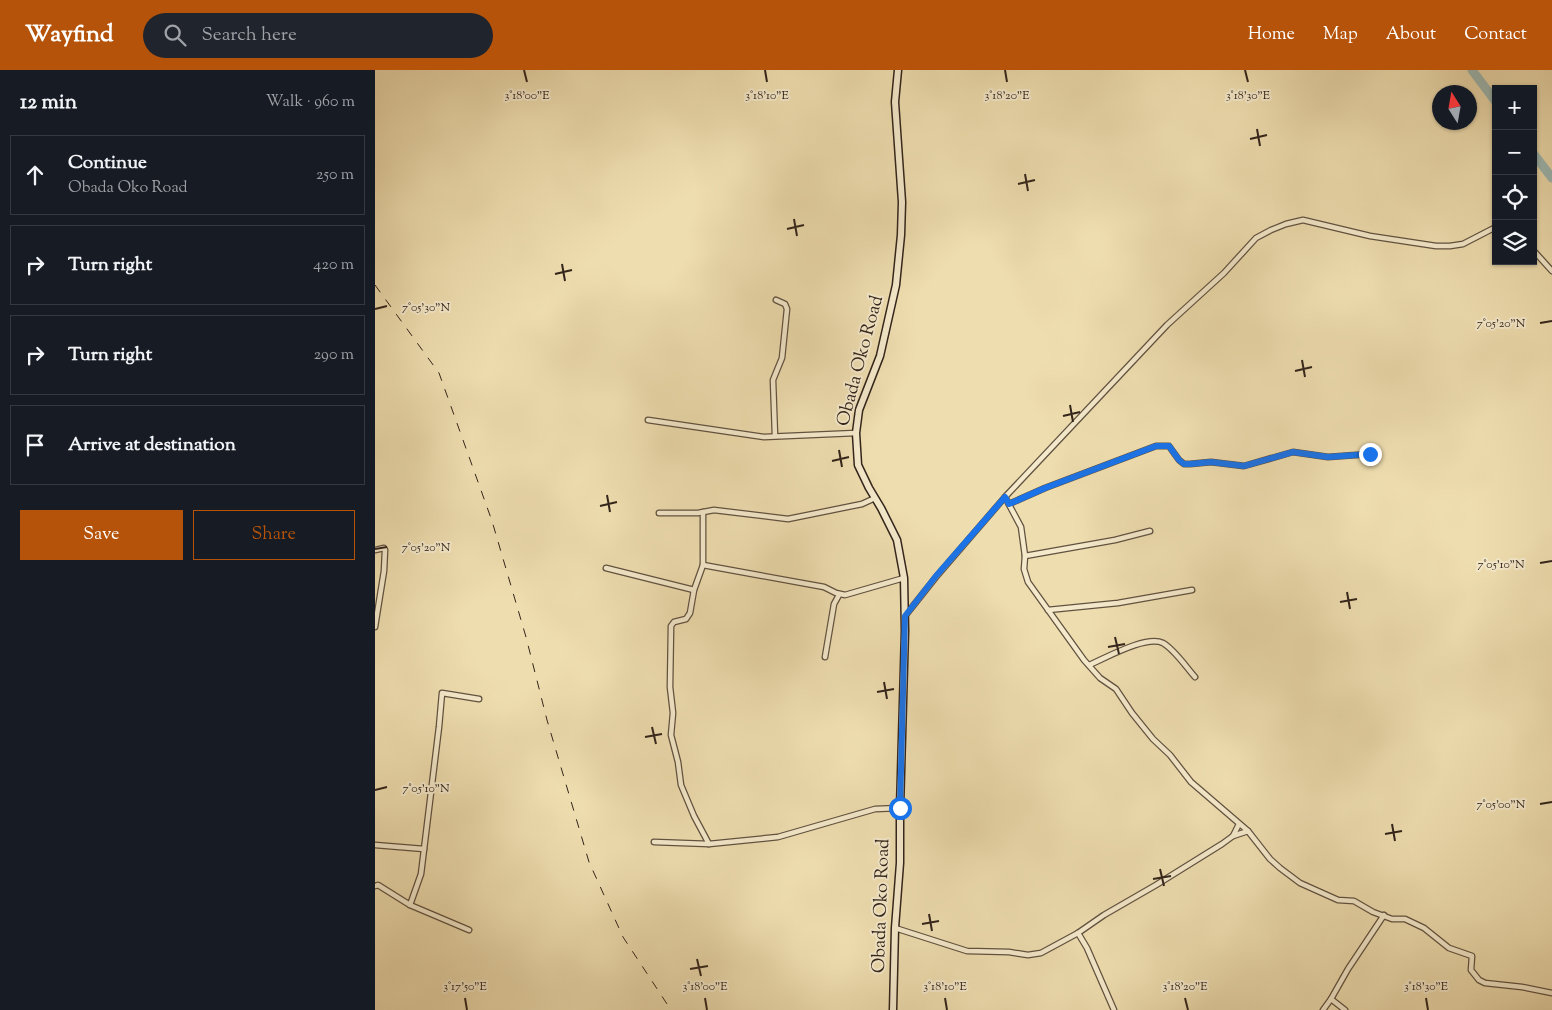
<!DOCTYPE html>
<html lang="en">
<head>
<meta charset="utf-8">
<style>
  :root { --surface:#171b24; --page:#20242c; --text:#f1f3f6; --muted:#9ea1a6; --line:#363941; --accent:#b45309 }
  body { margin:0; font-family:"Sorts Mill Goudy",serif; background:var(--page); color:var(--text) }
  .controls { position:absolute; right:15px; top:15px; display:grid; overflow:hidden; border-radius:0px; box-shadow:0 1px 4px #0004 }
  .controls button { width:45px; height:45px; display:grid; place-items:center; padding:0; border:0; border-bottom:1px solid var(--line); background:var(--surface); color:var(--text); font:25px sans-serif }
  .compass { position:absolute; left:1057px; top:15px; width:45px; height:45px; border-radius:50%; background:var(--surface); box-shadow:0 1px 4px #0004; rotate:349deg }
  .stop { position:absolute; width:15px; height:15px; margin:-11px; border:4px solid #1a73e8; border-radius:50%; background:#fff }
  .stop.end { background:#1a73e8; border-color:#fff; box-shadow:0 1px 5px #0008 }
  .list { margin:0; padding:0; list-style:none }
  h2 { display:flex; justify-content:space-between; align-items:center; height:65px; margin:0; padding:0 20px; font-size:21px }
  h2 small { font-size:16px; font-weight:400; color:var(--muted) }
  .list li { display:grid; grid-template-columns:32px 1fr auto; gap:15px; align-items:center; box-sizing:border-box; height:80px; margin:0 10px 10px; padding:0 10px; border:1px solid var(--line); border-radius:0px }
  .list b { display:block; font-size:19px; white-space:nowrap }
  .list p { margin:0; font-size:16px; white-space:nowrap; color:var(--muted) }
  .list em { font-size:16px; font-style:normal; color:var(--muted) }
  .actions { display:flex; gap:10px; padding:15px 20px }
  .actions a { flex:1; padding:11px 0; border:1px solid var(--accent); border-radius:0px; text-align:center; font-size:18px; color:var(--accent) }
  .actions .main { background:var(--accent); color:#fff }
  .icon { flex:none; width:28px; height:28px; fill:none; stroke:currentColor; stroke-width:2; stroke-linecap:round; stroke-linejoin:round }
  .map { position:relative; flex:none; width:1177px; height:940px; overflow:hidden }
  header { display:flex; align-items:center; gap:30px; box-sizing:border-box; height:70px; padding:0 25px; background:var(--accent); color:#fff }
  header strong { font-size:24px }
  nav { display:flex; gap:28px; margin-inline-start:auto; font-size:18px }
  .search { width:350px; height:45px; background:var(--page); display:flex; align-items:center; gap:12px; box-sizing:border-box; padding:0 18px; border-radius:28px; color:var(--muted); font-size:19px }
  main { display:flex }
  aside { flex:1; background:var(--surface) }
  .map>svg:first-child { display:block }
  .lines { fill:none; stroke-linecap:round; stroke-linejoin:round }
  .river { stroke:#9dbab5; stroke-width:9 }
  .street-casing { stroke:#615240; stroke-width:7 }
  .secondary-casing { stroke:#32241b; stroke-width:9 }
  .street { stroke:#f4e9cb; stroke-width:4.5 }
  .secondary { stroke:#f4e9cb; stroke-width:6 }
  .rail { stroke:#32241b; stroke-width:1; stroke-dasharray:9 9; stroke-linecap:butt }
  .route { stroke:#1a73e8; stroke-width:6 }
  .ticks { fill:none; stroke:#32241b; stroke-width:2 }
  .labels { text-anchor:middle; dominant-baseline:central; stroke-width:4; stroke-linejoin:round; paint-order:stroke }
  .street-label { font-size:18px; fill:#32241b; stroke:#f4e9cb }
  .ticks-label { font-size:12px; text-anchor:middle; fill:#32241b; stroke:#f4e9cb; stroke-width:4; stroke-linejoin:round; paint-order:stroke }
</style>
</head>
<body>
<header>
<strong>Wayfind</strong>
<div class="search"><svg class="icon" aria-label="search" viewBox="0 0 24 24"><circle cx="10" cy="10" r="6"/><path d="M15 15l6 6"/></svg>Search here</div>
<nav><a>Home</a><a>Map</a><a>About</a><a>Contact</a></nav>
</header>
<main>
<aside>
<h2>12 min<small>Walk · 960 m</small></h2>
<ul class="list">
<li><svg class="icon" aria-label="ahead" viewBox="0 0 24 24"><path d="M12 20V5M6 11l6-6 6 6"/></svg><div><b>Continue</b><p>Obada Oko Road</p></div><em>250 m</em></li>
<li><svg class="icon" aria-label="right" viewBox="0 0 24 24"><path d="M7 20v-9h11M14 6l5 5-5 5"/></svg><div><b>Turn right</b></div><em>420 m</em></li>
<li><svg class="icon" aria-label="right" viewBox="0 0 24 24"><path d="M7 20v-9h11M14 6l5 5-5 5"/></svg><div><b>Turn right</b></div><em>290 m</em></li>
<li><svg class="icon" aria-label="arrive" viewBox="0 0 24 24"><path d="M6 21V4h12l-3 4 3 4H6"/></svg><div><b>Arrive at destination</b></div></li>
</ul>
<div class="actions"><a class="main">Save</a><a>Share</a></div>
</aside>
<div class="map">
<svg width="1177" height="940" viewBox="0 0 1177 940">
  <rect width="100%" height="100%" fill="#eeddaf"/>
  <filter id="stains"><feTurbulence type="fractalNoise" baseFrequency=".004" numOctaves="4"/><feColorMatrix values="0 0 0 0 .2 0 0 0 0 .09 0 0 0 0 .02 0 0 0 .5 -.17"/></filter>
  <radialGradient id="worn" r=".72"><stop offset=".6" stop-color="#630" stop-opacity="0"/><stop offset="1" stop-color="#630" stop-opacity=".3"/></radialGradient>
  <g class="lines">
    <g class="river">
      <path d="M1097,0l24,32"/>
      <path d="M1158,83l19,25"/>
    </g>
    <g class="street-casing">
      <g id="street">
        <path d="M1158,180l19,21"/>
        <path d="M273,350l116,17 92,-4"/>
        <path d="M400,366l-2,-56 9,-22 5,-49 -2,-5 -9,-4"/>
        <path d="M630,427l16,30 4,29 -1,13 4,13 56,78 16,18 16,11 16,24 21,26 17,16 21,27 57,49 22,28 10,9 20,15 38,17 16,1 19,11 19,7h13l19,9 25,20 23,8 -1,14 8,10 6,3 37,4 30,6"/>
        <path d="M634,434l36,-16 111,-42h13l10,14 5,4h6l21,-2 33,4 49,-14 35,5 42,-3"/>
        <path d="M328,442v53l-9,25 -4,23 -4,6 -12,3 -3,4 -1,61 3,26 -2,22 7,27 3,23 13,31 15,28"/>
        <path d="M284,443h39l16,-3 74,9 74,-15 13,-6"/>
        <path d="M0,480l9,-2 1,2 -1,21 -9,56"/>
        <path d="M650,486l90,-16 35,-9"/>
        <path d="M328,495l121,22 12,6 9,2 59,-17"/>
        <path d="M231,498l88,22"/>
        <path d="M673,540l70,-7 74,-13"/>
        <path d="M530,546l31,-39 69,-80 162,-172 57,-52 32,-35 15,-8 15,-6 17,-4 67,16 66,10h14l13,-2 33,-17"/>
        <path d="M450,587l9,-53 5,-9"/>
        <path d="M714,595c17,-7 57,-30 74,-22 12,7 23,24 32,34"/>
        <path d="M858,766l15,-5"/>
        <path d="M279,772l55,2 69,-7 97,-28 25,-1"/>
        <path d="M0,775l49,4"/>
        <path d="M0,816l3,-1 32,20 59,25"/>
        <path d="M35,835l11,-31 18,-147 3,-34 37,6"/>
        <path d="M520,858l72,23 42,1 19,3 13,-2 37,-20 26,-18 52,-30 66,-41 11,-8 6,-12"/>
        <path d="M703,863l9,15 27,62"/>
        <path d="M956,929l17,-30 36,-54"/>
        <path d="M948,940l8,-11 14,11"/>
      </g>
    </g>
    <g class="secondary-casing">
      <path id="secondary" d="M518,940l2,-82 5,-65v-55l5,-177 -1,-53 -7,-38 -16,-32 -12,-20 -11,-23 -2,-32 3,-23 21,-54 16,-71 5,-50 1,-33 -7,-100 3,-32"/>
    </g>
    <use href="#street" class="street"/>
    <use href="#secondary" class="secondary"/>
    <path class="rail" d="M0,215l64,88 53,148 34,116 21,83 42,142 34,75 48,73"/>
  </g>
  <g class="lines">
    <path class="route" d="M525,738l5,-192 31,-40 69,-79 4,7 36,-16 111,-42h13l10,14 5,4h6l21,-2 33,4 49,-14 35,5 42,-3"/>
  </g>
  <path class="ticks" d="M149,0l3,12M390,0l2,12M630,0l2,12M870,0l3,12M882,59l3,17M875,69l17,-4M650,104l3,17M643,114l17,-4M419,149l3,17M412,159l17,-4M187,194l3,17M180,204l17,-4M0,239l12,-3M1165,253l12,-2M927,290l3,17M920,301l17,-4M695,335l3,17M688,346l17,-4M464,380l3,17M457,391l17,-4M232,425l3,17M225,436l17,-4M0,479l12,-2M1165,493l12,-2M972,522l3,17M965,532l17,-3M740,567l4,17M733,577l17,-3M509,612l3,17M502,622l17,-3M277,657l4,17M270,667l17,-3M0,720l12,-3M1165,734l12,-2M1017,754l3,17M1010,764l17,-3M785,799l4,17M778,809l18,-3M554,844l3,17M547,854l17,-3M322,889l4,17M315,899l18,-3M90,928l2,12M330,928l2,12M570,928l2,12M810,928l3,12M1051,928l2,12"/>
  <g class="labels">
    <g class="street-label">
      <text transform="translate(486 291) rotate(-75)">Obada Oko Road</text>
      <text transform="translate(507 836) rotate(-88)">Obada Oko Road</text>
    </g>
  </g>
  <g class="ticks-label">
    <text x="152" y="29">3°18'00"E</text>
    <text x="392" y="29">3°18'10"E</text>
    <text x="632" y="29">3°18'20"E</text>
    <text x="873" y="29">3°18'30"E</text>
    <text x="51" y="241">7°05'30"N</text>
    <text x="1126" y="257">7°05'20"N</text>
    <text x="51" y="481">7°05'20"N</text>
    <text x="1126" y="498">7°05'10"N</text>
    <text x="51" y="722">7°05'10"N</text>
    <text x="1126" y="738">7°05'00"N</text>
    <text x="90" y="920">3°17'50"E</text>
    <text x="330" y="920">3°18'00"E</text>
    <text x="570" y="920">3°18'10"E</text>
    <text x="810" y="920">3°18'20"E</text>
    <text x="1051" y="920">3°18'30"E</text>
  </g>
  <rect width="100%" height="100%" filter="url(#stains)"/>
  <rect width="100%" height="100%" fill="url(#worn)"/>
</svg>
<div class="controls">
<button>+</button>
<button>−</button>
<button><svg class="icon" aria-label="locate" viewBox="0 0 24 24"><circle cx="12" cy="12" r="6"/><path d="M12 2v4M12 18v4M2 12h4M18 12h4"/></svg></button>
<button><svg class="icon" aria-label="layers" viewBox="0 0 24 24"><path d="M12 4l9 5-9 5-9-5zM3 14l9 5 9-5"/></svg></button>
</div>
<svg class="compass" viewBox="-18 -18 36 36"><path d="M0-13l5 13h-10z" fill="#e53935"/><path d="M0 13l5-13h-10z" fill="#9ea1a6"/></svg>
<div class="stop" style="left:525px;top:738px"></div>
<div class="stop end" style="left:995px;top:384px"></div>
</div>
</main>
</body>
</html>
